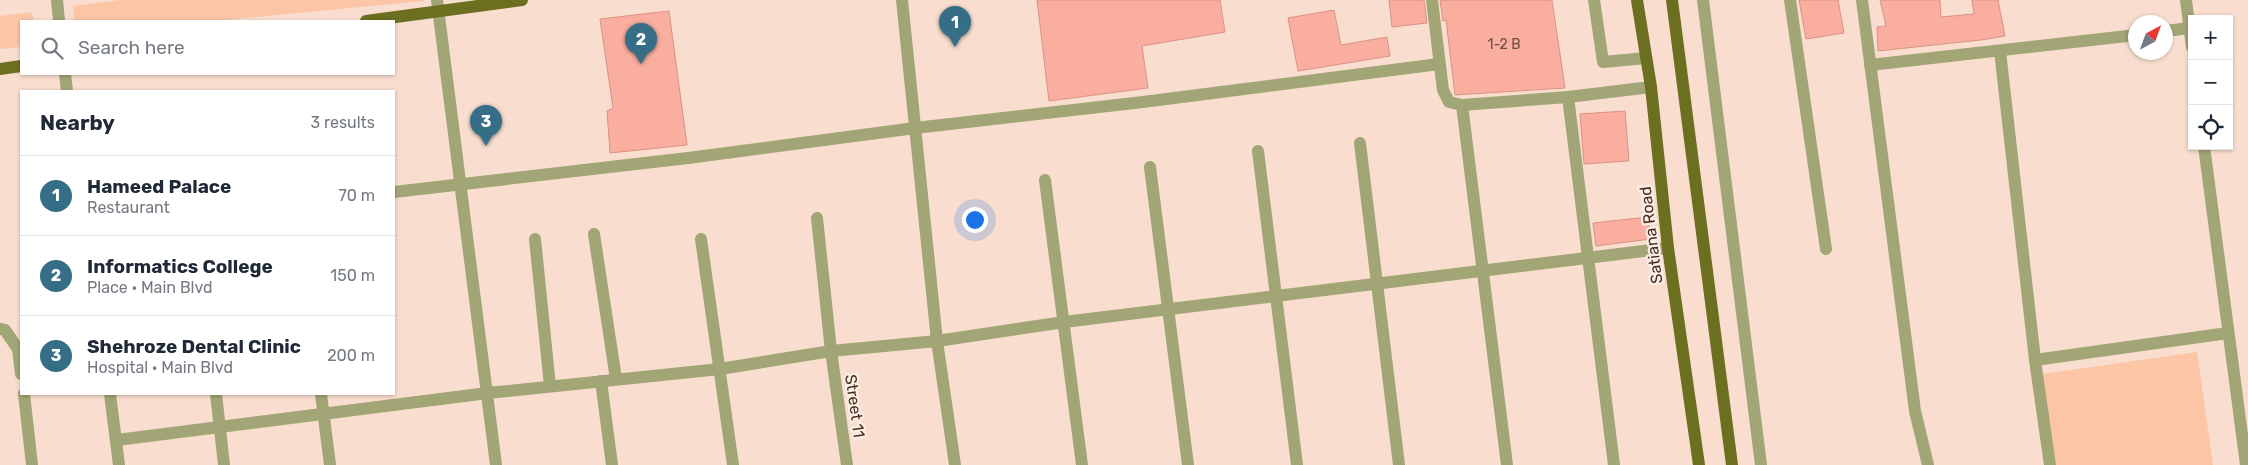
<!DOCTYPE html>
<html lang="en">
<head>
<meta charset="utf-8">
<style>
  :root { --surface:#fff; --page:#f6f6f7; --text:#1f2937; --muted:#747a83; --line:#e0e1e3; --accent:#366e88 }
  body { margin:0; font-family:Rubik,sans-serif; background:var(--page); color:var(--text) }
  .controls { position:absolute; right:15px; top:15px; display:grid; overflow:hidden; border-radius:0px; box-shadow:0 1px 4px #0004 }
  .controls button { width:45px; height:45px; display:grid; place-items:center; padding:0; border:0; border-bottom:1px solid var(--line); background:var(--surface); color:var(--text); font:25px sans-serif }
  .compass { position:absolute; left:2128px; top:15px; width:45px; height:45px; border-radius:50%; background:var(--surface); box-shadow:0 1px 4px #0004; rotate:41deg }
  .you { position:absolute; left:974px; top:219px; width:18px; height:18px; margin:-12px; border:4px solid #fff; border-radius:50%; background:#1a73e8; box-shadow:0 0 0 8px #1a73e833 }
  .badge { display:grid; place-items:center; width:32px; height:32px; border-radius:50%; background:var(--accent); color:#fff; font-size:16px; font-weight:700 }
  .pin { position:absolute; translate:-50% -41px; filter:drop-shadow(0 1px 2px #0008) }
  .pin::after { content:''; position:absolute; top:26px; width:18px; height:15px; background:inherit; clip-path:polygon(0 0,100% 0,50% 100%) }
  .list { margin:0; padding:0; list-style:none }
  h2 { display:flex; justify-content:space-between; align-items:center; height:65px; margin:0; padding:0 20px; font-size:21px }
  h2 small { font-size:16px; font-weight:400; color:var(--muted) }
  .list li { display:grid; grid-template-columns:32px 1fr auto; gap:15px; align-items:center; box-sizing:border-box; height:80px; padding:0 20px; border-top:1px solid var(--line) }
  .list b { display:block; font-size:19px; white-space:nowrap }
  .list p { margin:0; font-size:16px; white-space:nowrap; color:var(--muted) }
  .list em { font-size:16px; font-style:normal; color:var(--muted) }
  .icon { flex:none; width:28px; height:28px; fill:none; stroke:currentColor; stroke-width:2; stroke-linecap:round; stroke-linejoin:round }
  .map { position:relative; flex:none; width:2248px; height:465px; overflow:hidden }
  .search { position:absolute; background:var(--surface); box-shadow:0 1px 4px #0004; left:20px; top:20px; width:375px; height:55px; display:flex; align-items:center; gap:12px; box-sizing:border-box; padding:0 18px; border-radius:0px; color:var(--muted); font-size:19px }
  .panel { position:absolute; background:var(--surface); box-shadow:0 1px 4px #0004; left:20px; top:90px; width:375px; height:305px; border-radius:0px }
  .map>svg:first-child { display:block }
  .green { fill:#fcc5a6 }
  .building { fill:#f9aea0; stroke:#da9284 }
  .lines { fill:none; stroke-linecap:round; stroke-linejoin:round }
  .minor { stroke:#a2a575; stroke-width:12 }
  .major { stroke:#6c6e20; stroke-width:12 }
  .labels { text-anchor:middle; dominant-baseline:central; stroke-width:4.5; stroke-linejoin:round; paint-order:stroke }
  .number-label { font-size:14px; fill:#734c3e }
  .street-label { font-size:16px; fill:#462c1e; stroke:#fceee6 }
</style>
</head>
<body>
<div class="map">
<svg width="2248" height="465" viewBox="0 0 2248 465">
  <rect width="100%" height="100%" fill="#f9decf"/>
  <g class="green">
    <path d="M120,0h304v1l-210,20h-140l-1,-15z"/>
    <path d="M32,12l2,9h-13v26l-21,2v-33z"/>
    <path d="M2197,352l16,113h-158l-13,-91z"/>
  </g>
  <g class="building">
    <path d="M1037,0h183l5,32 -83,14 6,42 -99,13z"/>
    <path d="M1389,0h35l3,23 -35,4z"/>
    <path d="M1440,0h112l13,88 -110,7 -9,-75 -3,1z"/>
    <path d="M1799,0h39l6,33 -38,6z"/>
    <path d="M1880,0h60l1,17 33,-3 -2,-14h26l7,36 -24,4 -103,11 -1,-24 9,-1z"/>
    <path d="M1334,10l7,35 46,-8 3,19 -92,15 -10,-53z"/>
    <path d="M669,11l18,134 -77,8 -3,-42 6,-3 -13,-89z"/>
    <path d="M1625,111l4,50 -45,3 -4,-50z"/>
    <path d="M1648,217l3,22 -55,7 -3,-23z"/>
  </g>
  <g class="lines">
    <g class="minor">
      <path d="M57,0l2,21"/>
      <path d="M437,0l59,465"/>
      <path d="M902,0l35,341 18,124"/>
      <path d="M1432,0l11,90 6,12 13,3 106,-8 83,-10"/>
      <path d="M1594,0l9,62 43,-4"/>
      <path d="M1703,0l58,465"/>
      <path d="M1790,0l36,249"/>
      <path d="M1862,0l53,411 13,54"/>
      <path d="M2186,0l6,47"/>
      <path d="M2166,31l23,-3"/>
      <path d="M2000,51l35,309 15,105"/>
      <path d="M1870,65l266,-30"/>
      <path d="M65,74l2,17"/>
      <path d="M1568,97l46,368"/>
      <path d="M1462,105l45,360"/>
      <path d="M1360,143l39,322"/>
      <path d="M2204,146l42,319"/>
      <path d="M1258,151l39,314"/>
      <path d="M1150,167l38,298"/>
      <path d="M1045,180l37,285"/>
      <path d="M394,192l294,-34 227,-30 228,-26 296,-38"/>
      <path d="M817,218l14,133 16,114"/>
      <path d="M594,234l22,145"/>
      <path d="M535,239l15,147"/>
      <path d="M701,239l32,226"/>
      <path d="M0,329l5,1 13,19 3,25"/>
      <path d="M2035,360l193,-27"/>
      <path d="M601,381l11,84"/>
      <path d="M24,394l8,71"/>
      <path d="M110,394l9,71"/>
      <path d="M216,394l8,71"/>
      <path d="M321,394l9,71"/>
      <path d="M117,440l371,-47 232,-24 111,-18 106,-10 127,-19 604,-74"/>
    </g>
    <g class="major">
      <path d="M1637,0l14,87 17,161 31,217"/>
      <path d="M1672,0l60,465"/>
      <path d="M366,21l156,-21"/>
      <path d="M0,69l21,-3"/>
    </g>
  </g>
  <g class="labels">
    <g class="number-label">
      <text x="1504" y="44">1-2 B</text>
    </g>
    <g class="street-label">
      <text transform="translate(1651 235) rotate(-97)">Satiana Road</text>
      <text transform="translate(855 406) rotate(82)">Street 11</text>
    </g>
  </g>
</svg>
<div class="controls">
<button>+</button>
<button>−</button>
<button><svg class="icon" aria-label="locate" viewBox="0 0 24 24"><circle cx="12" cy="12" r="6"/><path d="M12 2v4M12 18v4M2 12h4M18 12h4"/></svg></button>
</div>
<svg class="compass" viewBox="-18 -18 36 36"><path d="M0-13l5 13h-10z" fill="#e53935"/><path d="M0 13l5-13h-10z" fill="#747a83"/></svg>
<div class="you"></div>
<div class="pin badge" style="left:955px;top:47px">1</div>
<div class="pin badge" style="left:641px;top:64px">2</div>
<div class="pin badge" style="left:486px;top:146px">3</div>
<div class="search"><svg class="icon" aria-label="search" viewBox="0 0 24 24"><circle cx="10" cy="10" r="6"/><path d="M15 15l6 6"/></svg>Search here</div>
<section class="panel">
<h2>Nearby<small>3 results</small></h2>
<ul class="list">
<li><span class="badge">1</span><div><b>Hameed Palace</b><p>Restaurant</p></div><em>70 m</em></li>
<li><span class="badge">2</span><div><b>Informatics College</b><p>Place · Main Blvd</p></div><em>150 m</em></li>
<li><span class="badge">3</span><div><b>Shehroze Dental Clinic</b><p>Hospital · Main Blvd</p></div><em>200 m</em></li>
</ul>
</section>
</div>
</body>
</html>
